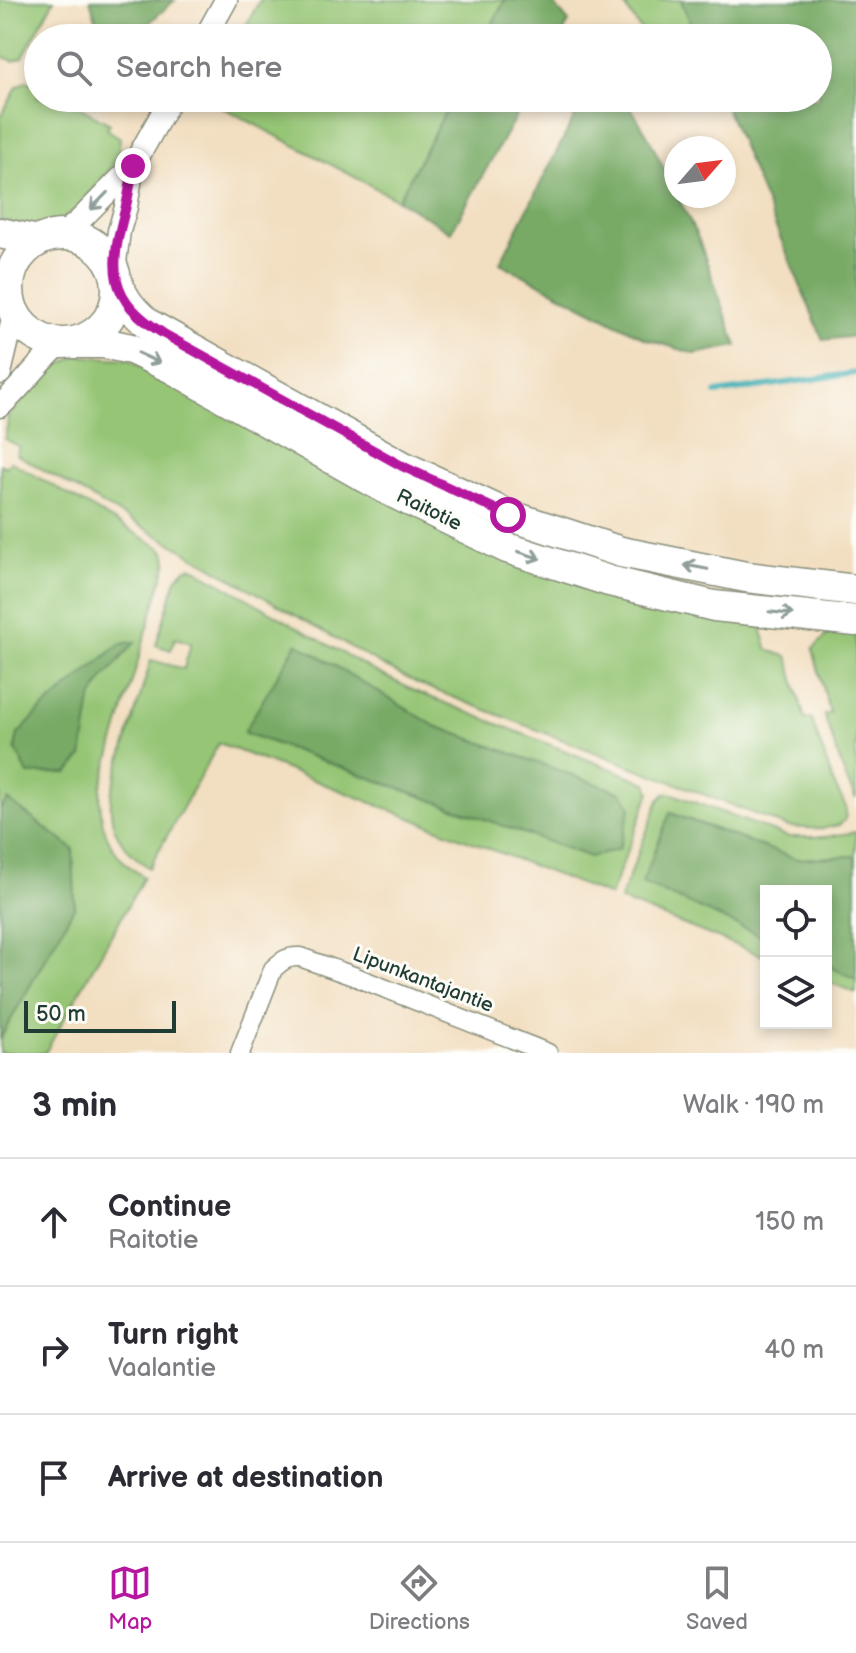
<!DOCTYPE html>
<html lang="en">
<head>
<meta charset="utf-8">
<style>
  :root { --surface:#fff; --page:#f2f2f3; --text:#2b2b33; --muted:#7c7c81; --line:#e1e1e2; --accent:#b5179e }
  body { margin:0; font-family:"Balsamiq Sans",sans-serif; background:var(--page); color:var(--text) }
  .controls { position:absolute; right:24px; bottom:24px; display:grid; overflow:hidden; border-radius:0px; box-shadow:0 4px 12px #0003 }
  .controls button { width:72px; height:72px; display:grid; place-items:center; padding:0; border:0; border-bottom:2px solid var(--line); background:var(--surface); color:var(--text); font:40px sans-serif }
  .compass { position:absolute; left:664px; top:136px; width:72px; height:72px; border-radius:50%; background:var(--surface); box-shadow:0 4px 12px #0003; rotate:62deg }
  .scale { position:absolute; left:24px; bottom:20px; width:152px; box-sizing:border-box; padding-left:8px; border:4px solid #1f3d34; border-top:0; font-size:22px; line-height:28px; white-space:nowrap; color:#1f3d34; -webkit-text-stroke:6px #fdfcf7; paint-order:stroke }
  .stop { position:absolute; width:24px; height:24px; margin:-18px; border:6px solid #b5179e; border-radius:50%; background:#fff }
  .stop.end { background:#b5179e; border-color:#fff; box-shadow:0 2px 8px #0008 }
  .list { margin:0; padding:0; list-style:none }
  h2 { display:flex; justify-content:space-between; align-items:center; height:104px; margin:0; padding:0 32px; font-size:34px }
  h2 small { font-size:26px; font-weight:400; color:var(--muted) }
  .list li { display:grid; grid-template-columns:52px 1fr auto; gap:24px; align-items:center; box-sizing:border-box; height:128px; padding:0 32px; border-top:2px solid var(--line) }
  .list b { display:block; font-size:30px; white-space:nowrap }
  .list p { margin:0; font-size:26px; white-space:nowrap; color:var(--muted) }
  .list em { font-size:26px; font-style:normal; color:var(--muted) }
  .icon { flex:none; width:44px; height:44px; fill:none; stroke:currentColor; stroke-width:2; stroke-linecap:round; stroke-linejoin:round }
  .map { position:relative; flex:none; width:856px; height:1053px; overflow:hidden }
  .search { position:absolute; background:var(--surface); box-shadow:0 4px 12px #0003; left:24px; right:24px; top:24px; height:88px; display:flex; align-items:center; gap:20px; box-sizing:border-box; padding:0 28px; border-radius:44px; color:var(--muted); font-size:30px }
  .sheet { height:488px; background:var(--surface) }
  nav { display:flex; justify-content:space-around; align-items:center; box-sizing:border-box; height:112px; border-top:2px solid var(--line); background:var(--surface); font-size:22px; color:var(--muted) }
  nav a { display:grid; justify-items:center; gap:4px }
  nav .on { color:var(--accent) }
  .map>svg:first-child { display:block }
  .green { fill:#95c574; stroke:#5a8154; stroke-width:2; fill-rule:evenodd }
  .forest { fill:#78aa66; stroke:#4c744d; stroke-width:2 }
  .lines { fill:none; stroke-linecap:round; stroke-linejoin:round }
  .stream { stroke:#3caeb4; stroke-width:6 }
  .minor-casing { stroke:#888e7a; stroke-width:21 }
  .tertiary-casing { stroke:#888e7a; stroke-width:25 }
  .primary-casing { stroke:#888e7a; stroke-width:33 }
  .minor { stroke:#fff; stroke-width:18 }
  .tertiary { stroke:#fff; stroke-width:22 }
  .primary { stroke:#fff; stroke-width:30 }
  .oneway { stroke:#8f9e9a }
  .route { stroke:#b5179e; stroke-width:10 }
  .labels { text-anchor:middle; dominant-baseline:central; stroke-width:6; stroke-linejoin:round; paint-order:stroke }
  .street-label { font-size:20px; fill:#1f3d34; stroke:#fdfcf7 }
</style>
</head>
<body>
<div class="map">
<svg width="856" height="1053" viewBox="0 0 856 1053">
  <rect width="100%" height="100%" fill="#fdfcf7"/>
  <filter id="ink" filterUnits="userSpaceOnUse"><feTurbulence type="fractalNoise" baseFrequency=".0125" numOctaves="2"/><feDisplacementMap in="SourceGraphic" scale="16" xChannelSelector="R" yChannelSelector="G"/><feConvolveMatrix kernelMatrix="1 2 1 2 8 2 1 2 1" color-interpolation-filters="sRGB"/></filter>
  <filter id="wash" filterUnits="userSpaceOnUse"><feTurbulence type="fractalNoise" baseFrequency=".006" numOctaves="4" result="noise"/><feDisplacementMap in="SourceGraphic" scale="32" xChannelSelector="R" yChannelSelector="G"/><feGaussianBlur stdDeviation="1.8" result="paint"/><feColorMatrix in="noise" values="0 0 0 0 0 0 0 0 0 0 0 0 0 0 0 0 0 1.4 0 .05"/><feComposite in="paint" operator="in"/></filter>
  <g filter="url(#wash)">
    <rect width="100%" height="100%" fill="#f2dec0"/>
    <g class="green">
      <path d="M0,0h54l-31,57 -9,4 -14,-5z"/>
      <path d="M260,0h245l-20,38h-246z"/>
      <path d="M621,0h60l16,38h-49l-4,-3z"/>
      <path d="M26,81l12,4v13h24l48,26 -3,5 13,9 -2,19 -6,10 -33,39 -17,13 -22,8 -40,-6v-103l17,-31z"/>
      <path d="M205,98h248l-55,102z"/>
      <path d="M78,356l51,3 257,139 372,121 10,31 20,7 17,62 6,-1 23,66 12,23v8l-2,6 -5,4 -17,4 -34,-2 -369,-143 -39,-20 -364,-210 3,-7 -14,-8 3,-19 -1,-2c21,-25 40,-50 71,-62z"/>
      <path d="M10,461l151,87 5,6 1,8 -66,225c-4,38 9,70 43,90l-99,176h-45v-14l75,-134 -2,-56 -65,-49 -8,9v-345l6,3zM133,642l-31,38 -11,20 -51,11 80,-67z"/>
      <path d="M192,567l182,104 43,21 230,91 3,9 -40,104 -391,-153 -70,125c-29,-21 -43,-41 -37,-78l39,-130 33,9 7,-26 -16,-5 -4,12 -15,-5 20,-66 9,-10zM297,643l138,83 187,67 -32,64 -345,-124z"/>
      <path d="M826,629l30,1v169l-10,-20 -22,-64 6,-2 -17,-64 14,-14z"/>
      <path d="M670,793l118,44h37l31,-5v26l-3,-2 -57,3 -125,-46 -28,70 123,55v19l-146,-57 39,-100 6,-6z"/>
      <path d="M826,965l30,14v14l-30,-12z"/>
    </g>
    <g class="forest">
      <path d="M90,0h85l-34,30 -27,4 -17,-11z"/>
      <path d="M505,0h45l19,22 -9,16h-75z"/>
      <path d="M681,0h175v336l-33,4 -101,-242h96v-60h-121z"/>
      <path d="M453,98h73l-75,134 -53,-32z"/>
      <path d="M584,98h41l23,38 50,102 39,108 -42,8 -49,-15 -146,-76z"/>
      <path d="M135,642l-33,38 -11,20 -9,57 -14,16 -40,1 -13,-26 3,-14 22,-23 80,-67z"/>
      <path d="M297,643l138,83 187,67 9,14 -12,42 -29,8 -346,-125z"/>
      <path d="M8,800l65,49 2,57 -75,133v-230z"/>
      <path d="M670,813l126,46 58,-3 2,2v121l-30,-14v-74h-60v47l-124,-55z"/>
    </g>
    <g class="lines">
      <path class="stream" d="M716,393l140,-20"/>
    </g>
  </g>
  <g filter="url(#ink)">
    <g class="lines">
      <g class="minor-casing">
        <path id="minor" d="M240,1053l33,-84c9,-8 14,-13 27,-12l56,20 192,76"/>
      </g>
      <g class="tertiary-casing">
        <g id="tertiary">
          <path d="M205,38l21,-38"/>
          <path d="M62,235l17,-14 54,-55 38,-68"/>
          <path d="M114,270l5,-39 7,-24 7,-41"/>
          <path d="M0,373l14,-58"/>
          <path d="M0,406c22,-19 38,-43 60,-62"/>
        </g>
      </g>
      <g class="primary-casing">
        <g id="primary">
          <path d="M0,233l38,8"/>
          <circle cx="63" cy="289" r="54"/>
          <path d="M117,282c7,19 16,29 31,42l254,142 106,49 113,37 125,25 110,13"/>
          <path d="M74,343h29l28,6 41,19 218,123 117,57 102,33 105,25 142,15"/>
        </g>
      </g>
      <use href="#minor" class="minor"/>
      <use href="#tertiary" class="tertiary"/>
      <use href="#primary" class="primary"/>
    </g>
    <defs><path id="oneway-shaft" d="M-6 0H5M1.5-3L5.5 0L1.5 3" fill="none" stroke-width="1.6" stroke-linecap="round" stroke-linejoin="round" transform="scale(2)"/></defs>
    <g class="oneway">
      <use href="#oneway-shaft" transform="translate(99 201) rotate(134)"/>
      <use href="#oneway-shaft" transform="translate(149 358) rotate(25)"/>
      <use href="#oneway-shaft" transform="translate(529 555) rotate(18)"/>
      <use href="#oneway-shaft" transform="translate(696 567) rotate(-169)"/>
      <use href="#oneway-shaft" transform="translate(781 613) rotate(6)"/>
    </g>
  </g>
  <g class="lines" filter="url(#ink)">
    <path class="route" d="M133,166c-2,14 -4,29 -8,44 -16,59 -18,89 39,124l238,132 106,49"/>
  </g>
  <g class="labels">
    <g class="street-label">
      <text transform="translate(429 510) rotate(26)">Raitotie</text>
      <text transform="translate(423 980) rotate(21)">Lipunkantajantie</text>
    </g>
  </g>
</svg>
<div class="controls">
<button><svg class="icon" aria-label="locate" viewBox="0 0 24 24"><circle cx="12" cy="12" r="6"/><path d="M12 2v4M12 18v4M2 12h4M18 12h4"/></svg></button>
<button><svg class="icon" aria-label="layers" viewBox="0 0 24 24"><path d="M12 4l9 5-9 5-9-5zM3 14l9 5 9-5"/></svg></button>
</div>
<svg class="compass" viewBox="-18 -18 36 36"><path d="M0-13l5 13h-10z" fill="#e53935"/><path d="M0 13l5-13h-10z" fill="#7c7c81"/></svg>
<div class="scale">50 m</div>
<div class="stop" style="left:508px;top:515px"></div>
<div class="stop end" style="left:133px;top:166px"></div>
<div class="search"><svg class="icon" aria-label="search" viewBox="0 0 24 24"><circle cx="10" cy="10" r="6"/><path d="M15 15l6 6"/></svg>Search here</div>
</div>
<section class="sheet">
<h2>3 min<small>Walk · 190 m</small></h2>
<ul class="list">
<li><svg class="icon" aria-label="ahead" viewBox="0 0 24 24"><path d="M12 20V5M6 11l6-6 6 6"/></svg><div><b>Continue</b><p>Raitotie</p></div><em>150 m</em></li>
<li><svg class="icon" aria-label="right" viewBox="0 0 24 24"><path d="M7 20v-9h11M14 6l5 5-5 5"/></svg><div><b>Turn right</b><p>Vaalantie</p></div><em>40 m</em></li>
<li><svg class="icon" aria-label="arrive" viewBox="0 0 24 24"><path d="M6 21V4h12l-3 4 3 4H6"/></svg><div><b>Arrive at destination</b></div></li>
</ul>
</section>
<nav>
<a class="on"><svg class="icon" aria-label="map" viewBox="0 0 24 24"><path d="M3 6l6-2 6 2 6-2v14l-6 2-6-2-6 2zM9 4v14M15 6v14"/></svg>Map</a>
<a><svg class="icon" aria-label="directions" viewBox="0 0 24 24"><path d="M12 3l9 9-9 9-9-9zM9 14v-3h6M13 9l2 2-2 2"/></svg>Directions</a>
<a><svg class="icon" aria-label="saved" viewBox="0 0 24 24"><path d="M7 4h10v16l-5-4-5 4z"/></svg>Saved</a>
</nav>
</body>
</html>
